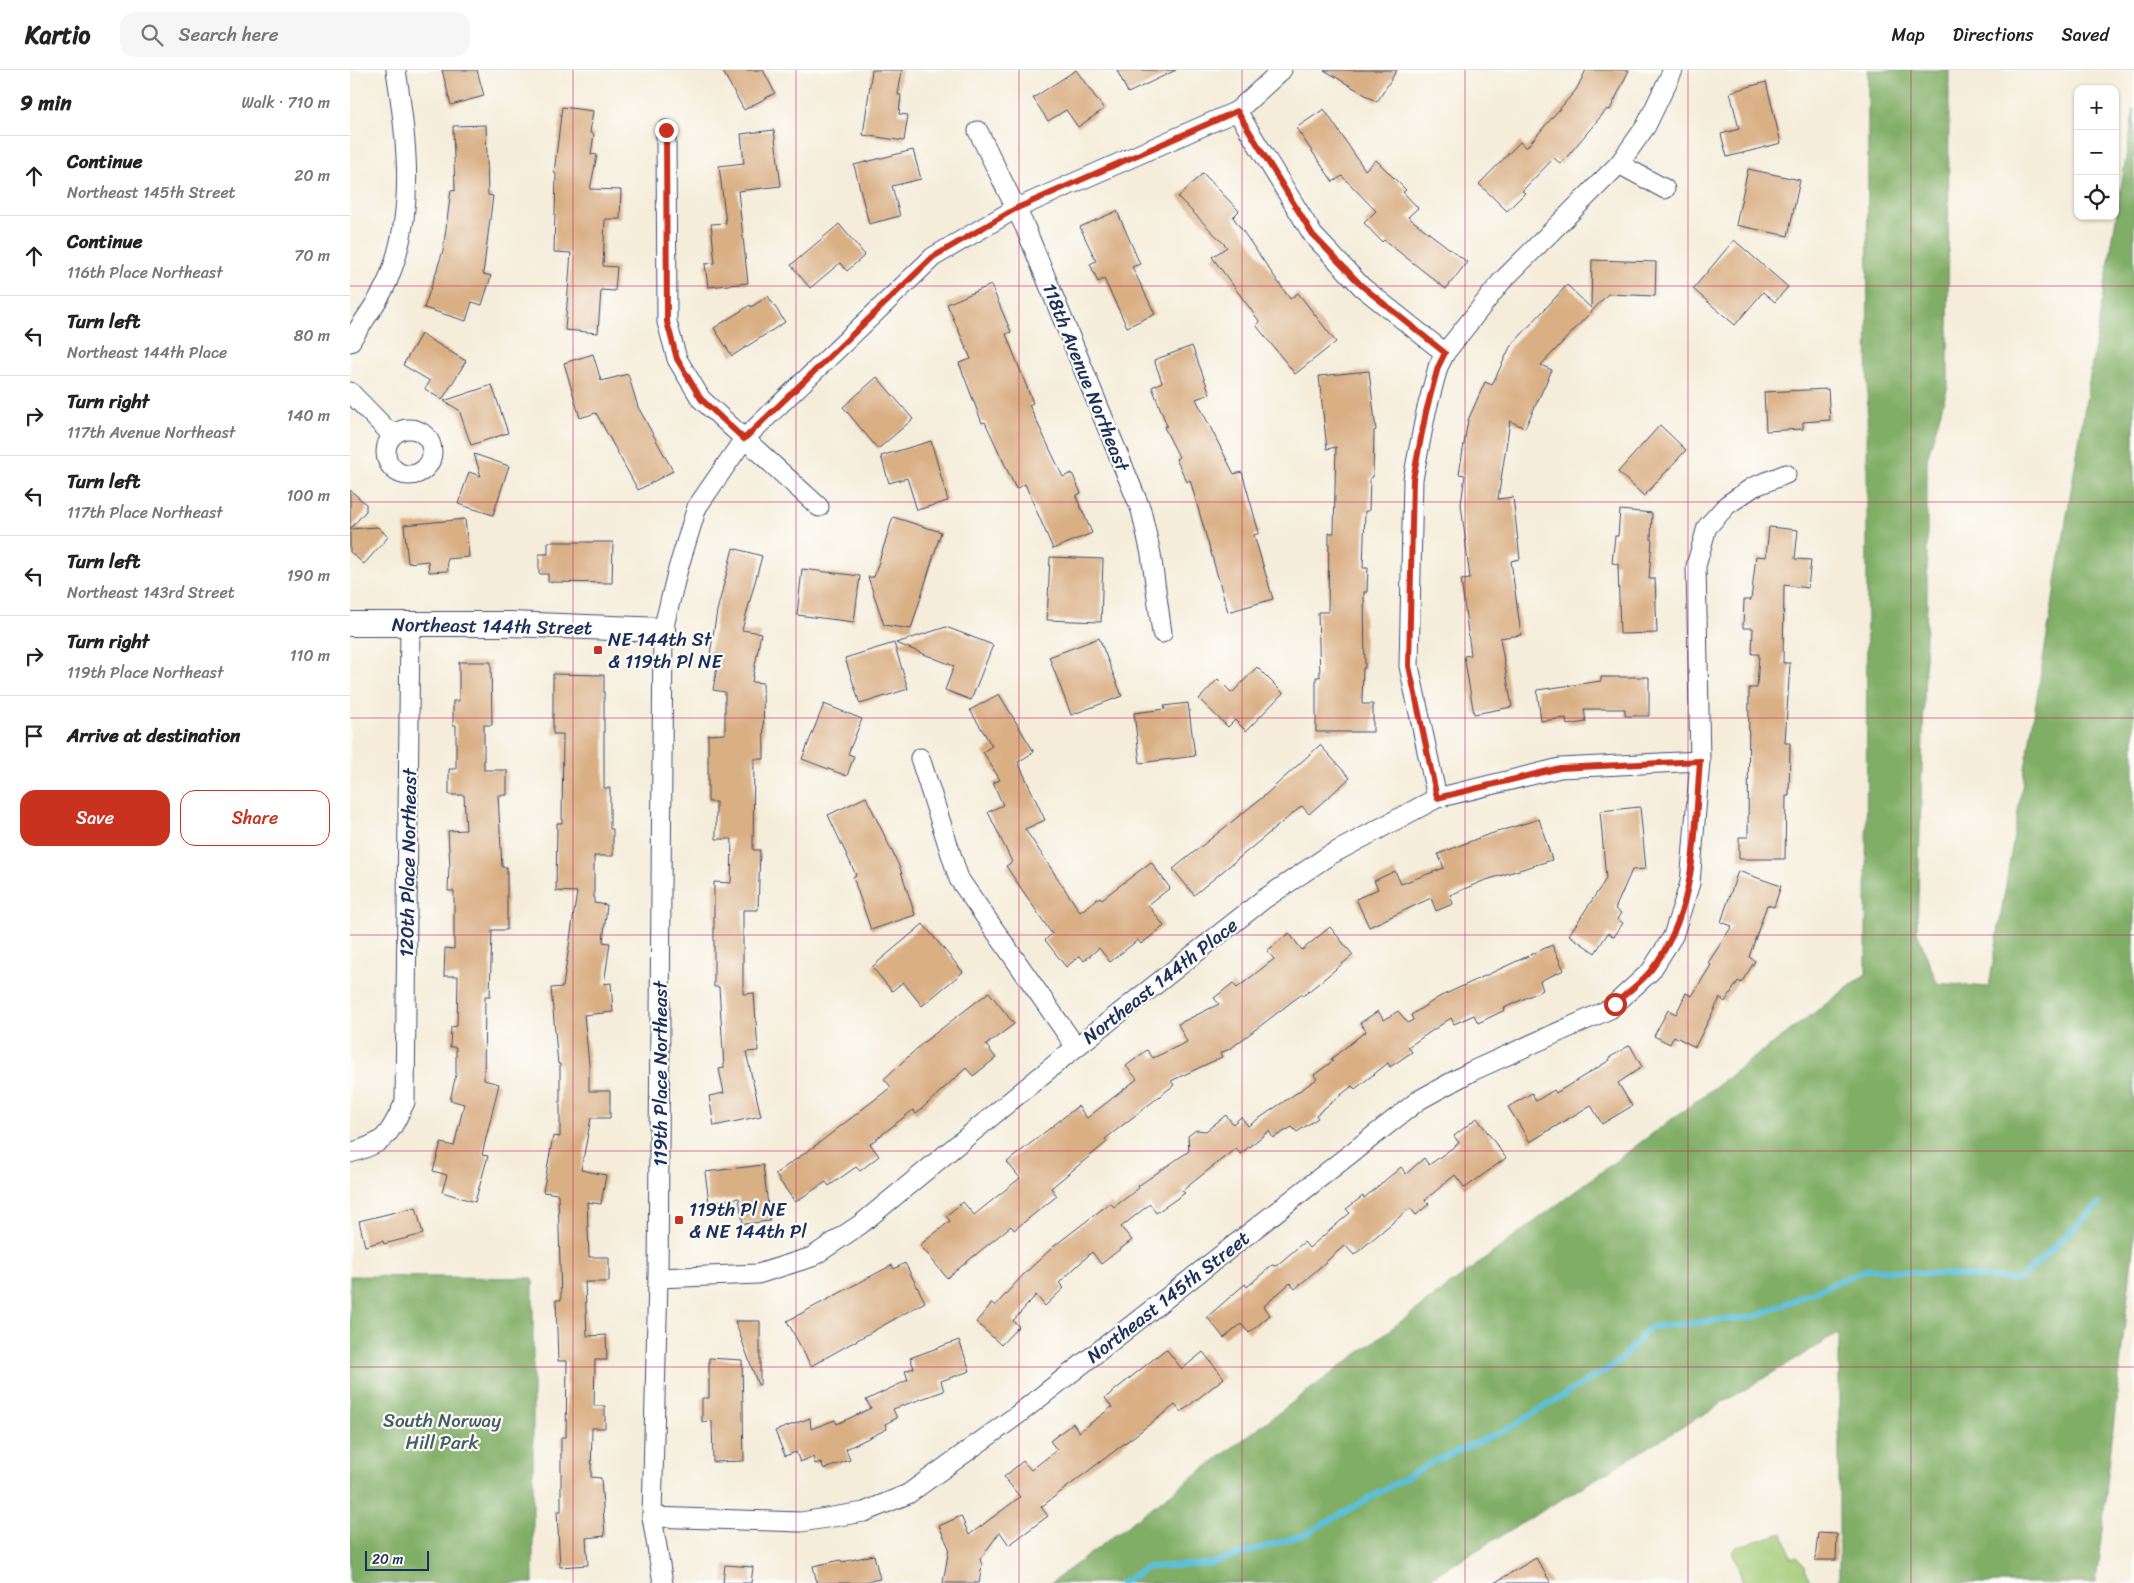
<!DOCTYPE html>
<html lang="en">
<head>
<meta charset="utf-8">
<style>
  :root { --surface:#fff; --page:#f6f6f6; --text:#222; --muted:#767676; --line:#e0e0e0; --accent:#c8321e }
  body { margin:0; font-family:Sriracha,sans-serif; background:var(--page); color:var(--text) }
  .controls { position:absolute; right:15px; top:15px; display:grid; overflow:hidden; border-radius:10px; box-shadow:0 1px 4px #0004 }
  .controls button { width:45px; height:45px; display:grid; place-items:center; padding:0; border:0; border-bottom:1px solid var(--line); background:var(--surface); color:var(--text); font:25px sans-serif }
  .scale { position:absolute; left:15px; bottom:12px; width:64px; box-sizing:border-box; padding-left:5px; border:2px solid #1b2f5e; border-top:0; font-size:14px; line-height:18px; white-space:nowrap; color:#1b2f5e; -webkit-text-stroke:4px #fdfcf7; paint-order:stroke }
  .stop { position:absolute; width:15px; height:15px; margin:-11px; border:4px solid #c8321e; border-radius:50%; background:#fff }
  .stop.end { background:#c8321e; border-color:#fff; box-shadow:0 1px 5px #0008 }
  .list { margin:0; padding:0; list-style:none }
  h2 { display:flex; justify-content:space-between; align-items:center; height:65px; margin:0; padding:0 20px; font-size:21px }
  h2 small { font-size:16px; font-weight:400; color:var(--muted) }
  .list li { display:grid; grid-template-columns:32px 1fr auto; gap:15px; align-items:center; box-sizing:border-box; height:80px; padding:0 20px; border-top:1px solid var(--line) }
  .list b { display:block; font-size:19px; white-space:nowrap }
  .list p { margin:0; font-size:16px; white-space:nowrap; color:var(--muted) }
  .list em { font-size:16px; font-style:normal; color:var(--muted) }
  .actions { display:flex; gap:10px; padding:15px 20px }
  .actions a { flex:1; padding:11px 0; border:1px solid var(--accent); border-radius:15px; text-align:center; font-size:18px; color:var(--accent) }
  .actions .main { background:var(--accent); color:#fff }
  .icon { flex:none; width:28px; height:28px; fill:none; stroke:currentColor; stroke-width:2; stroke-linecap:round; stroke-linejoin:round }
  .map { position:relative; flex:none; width:1784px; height:1513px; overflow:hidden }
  header { display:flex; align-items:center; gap:30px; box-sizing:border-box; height:70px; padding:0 25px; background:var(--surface); border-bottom:1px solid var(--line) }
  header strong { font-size:24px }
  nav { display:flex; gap:28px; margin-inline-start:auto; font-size:18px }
  .search { width:350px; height:45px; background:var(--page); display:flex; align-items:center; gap:12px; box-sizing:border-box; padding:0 18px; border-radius:15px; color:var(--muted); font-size:19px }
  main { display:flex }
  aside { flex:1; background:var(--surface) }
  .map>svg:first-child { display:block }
  .green { fill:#a2ca75; stroke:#5e7c6a }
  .forest { fill:#81ae66; stroke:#4e6e62 }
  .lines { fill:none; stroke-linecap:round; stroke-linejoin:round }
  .stream { stroke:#5cbfdb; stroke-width:6 }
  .building { fill:#d9af84 }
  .minor-casing { stroke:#3c4c71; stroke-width:21 }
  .tertiary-casing { stroke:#3c4c71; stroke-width:26 }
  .minor { stroke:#fff; stroke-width:19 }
  .tertiary { stroke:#fff; stroke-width:24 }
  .route { stroke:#c8321e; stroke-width:6 }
  .grid { fill:none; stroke:#c2185b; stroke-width:1; stroke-opacity:0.55 }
  .poi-dot { fill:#c8321e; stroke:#fdfcf7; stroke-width:2 }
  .labels { text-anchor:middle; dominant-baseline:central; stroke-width:4.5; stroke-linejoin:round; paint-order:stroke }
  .street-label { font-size:19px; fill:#1b2f5e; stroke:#fdfcf7 }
  .poi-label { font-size:19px; fill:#1b2f5e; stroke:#fdfcf7; text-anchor:start }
  .park-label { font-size:19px; fill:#445e65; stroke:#fdfcf7 }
</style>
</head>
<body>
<header>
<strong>Kartio</strong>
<div class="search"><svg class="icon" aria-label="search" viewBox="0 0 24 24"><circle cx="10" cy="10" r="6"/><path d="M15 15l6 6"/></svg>Search here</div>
<nav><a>Map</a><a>Directions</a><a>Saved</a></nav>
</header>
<main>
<aside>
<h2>9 min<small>Walk · 710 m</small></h2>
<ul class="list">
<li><svg class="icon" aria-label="ahead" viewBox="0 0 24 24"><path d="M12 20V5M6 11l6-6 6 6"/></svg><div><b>Continue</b><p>Northeast 145th Street</p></div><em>20 m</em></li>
<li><svg class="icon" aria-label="ahead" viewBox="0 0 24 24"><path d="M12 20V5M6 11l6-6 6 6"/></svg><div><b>Continue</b><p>116th Place Northeast</p></div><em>70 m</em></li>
<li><svg class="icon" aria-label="left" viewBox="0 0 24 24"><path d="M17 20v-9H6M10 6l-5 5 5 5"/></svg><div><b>Turn left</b><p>Northeast 144th Place</p></div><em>80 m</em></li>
<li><svg class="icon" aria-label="right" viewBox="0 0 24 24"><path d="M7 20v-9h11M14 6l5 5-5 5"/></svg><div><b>Turn right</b><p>117th Avenue Northeast</p></div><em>140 m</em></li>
<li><svg class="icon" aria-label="left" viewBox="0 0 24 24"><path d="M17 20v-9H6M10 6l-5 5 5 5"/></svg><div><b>Turn left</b><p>117th Place Northeast</p></div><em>100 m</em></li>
<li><svg class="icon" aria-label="left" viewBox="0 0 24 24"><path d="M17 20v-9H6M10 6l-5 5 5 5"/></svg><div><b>Turn left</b><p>Northeast 143rd Street</p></div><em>190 m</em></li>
<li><svg class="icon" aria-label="right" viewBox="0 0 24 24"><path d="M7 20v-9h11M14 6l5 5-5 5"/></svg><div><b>Turn right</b><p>119th Place Northeast</p></div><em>110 m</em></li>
<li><svg class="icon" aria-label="arrive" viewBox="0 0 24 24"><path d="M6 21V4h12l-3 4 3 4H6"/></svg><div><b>Arrive at destination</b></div></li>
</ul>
<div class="actions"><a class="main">Save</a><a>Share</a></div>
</aside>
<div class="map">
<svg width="1784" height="1513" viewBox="0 0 1784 1513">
  <rect width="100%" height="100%" fill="#fdfcf7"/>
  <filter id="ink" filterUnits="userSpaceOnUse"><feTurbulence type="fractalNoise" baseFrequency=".02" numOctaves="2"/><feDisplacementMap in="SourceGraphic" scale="10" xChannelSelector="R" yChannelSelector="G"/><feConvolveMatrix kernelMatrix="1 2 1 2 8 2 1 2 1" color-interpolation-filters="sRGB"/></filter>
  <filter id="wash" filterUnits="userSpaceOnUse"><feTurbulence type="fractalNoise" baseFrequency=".0096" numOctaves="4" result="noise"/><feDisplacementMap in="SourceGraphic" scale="20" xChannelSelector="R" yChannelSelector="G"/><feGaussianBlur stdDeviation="1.12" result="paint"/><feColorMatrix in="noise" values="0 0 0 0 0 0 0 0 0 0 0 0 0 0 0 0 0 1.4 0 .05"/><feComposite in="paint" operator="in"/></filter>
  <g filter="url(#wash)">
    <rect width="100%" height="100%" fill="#f5edda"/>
    <path class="green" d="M1433,1463l8,25 4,-2 10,10 5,17h-67l-10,-32 3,-4z"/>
    <g class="forest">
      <path d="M1518,0h81l-1,316 -21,73v145l-10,327 20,52 52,4 145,-878v1131l-38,343h-257v-250l-417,250h-371l815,-609z"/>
      <path d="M0,1206l183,2v305h-183z"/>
    </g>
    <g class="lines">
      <path class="stream" d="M771,1513l27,-16 61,-3 97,-30 127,-72 76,-34 110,-66 31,-35 104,-10 114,-48 151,11 80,-76"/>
    </g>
    <g id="blocks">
      <g class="building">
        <path d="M92,0h35l7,26 -33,9z"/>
        <path d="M372,0h41l12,23 -31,17z"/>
        <path d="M522,0h30l-4,25h3l-2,19 9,1 -4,26 -41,-6z"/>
        <path d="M726,0l28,39 -26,18 -12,-17 -18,11 -15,-23z"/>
        <path d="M767,0h59l-48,23z"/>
        <path d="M974,0h73l-20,32z"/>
        <path d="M1236,0h43l-19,40 -3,-1 -46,55 -7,-6 -32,33 3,2 -18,18 -28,-27 41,-42 6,6 50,-58z"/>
        <path d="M1416,12l15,61 -54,14 -6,-23 18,-5 -9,-37z"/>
        <path d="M212,37l31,4 -3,22 4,1 -3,20 6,1 -7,34 31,1 -1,29h-15l-2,47 14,1 -2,24 -14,-1 -3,43 -33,-3 6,-77 -17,-1 2,-78 -2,-1z"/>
        <path d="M974,39l41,61 11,-10 30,30 -3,2 15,16 -10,9 59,45 -21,27 -62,-49 -2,2 -18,-19 12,-12 -34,-35 -9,6 -37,-54z"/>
        <path d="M136,55l2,70 5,1 -10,78 8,2 -9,29 -10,-3 -6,19 -42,-13 19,-57 8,-61 4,1 -2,-65z"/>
        <path d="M424,60l7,56 -43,5 10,92 -40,4 -3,-23 10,-1 -4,-39 15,-1 -7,-57 25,-3 -3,-29z"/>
        <path d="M563,80l8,29 -29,7 8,30 -31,8 -15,-59z"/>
        <path d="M1398,99l52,11 -12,56 -52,-11z"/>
        <path d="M853,103l36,38 -6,6 57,82 8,-6 38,49 -41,32 -39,-49 4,-3 -48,-65 15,-10 -49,-50z"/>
        <path d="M767,141l23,53 -8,3 23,47 -28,13 -23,-48 -6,3 -8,-18 6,-3 -16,-34z"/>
        <path d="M489,154l26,31 -18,16 -7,-8 -30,25 -19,-23z"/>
        <path d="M1384,170l54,47 -13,15 -12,-10 -28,33 -42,-36z"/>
        <path d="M1242,190l64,2 -1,34 -47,-2 -67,71 11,5 -27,58 -15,-7 -12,78 15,-2 7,62 -9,2 10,74 -21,3 12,69 -38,7 -10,-58 7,-1 -10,-75 9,-1 -9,-75 4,-29 -6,-1 9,-54 17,-38 7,3 18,-38 57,-62 24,23z"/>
        <path d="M641,215l20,47 -5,2 27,69 -4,2 34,72 9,-4 9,20 -5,3 16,37 -39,16 -28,-65 -9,5 -31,-67 -3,1 -23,-60 12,-4 -24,-55z"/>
        <path d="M418,226l17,26 -53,34 -18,-28 36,-23 1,2z"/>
        <path d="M71,264l45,27 -24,39 -17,-11 5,-8 -27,-16z"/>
        <path d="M842,276l18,48 -14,5 38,75 8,-2 17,61 -5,2 19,64 -45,13 -38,-132 -3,2 -11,-23 3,-2 -15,-30 3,-1 -15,-39 10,-5 -8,-22z"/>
        <path d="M243,284l8,27 27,-7 10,33 35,64 -35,19 -42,-77 -16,5 -16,-55z"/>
        <path d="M1019,301l7,59 -2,1 -1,46 -3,1 -1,33h-4l-2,57h5l-1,24h-3l1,76h-2l-1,36h11v28h-57v-55h4l-2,-65h10l1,-79h5l2,-86 -9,2 -8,-73z"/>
        <path d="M527,307l36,42 -35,30 -35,-42z"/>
        <path d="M142,315l16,48 -37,12 -12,-35 -15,-9z"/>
        <path d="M1478,319l2,31 -27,2v7l-37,2 -2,-39z"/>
        <path d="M1310,355l26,25 -42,46 -26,-24z"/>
        <path d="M581,371l17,60 -31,9 -10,-32 -18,5 -8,-27z"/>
        <path d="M124,384l35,12 -16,49 -35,-11 11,-32 12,4z"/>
        <path d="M0,420l16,14v7l-16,18z"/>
        <path d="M1270,440l32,3 -1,27h1l-3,39h6l2,54 -37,1 -2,-70 -6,-1 3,-27h3z"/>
        <path d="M543,447l48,15 -30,97 -27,-4 -16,-48h6z"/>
        <path d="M115,449l4,38 -22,2 1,12 -19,1 -1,-11 -20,2 -4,-38z"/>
        <path d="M28,457l10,10 -24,27 -14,-12v-23z"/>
        <path d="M1419,457l29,3 -3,29 16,1 -3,28 -24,-3 -1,78h7l-5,80h5l-1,53h-3l-1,63h-46v-22h9l1,-149h8l2,-34h-7l1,-26h-10l1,-28h7l5,-44 10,1z"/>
        <path d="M198,472h65l-1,41 -64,-1v-8h-9v-20h9z"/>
        <path d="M383,478l29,8 -20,74 19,3 -9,49 11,1 1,76h-10l-1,91h7l-2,60h-15v84l11,-1 4,58 -12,1 15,64 -47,10 -5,-30 15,-3 -5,-24 5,-1 -5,-81h-5v-105l17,1 1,-44h-16v-37h-8v-67l17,-1v-42l-12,-2 6,-35 -9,-1 7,-43z"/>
        <path d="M700,487l53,2 -2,63 -54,-2z"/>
        <path d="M452,499l58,7 -6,46 -57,-7z"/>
        <path d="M596,557l47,18 -22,55 -26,-10 9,-24 -58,-23z"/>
        <path d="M749,568l23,58 -51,19 -22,-58z"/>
        <path d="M544,573l14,46 -48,15 -15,-46z"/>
        <path d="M109,592h32l1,63h-8v45h23v25h-9l4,72h5v63h-15l-2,66h-5l-1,84 15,4 -17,71 6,1 -13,46 -33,-10 5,-17 -14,-4 8,-28 13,3 10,-42 -14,-4 6,-25v-28h-6l1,-20 6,-1 1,-50h-14l1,-28 9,1v-58h-6l1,-24h1l-2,-36 18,-1 -2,-35h-15v-26h7v-44h-3v-24h6z"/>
        <path d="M907,597l26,26 -37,38 -11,-11 -7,7 -29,-28 19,-20 14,14z"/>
        <path d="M203,604l51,1v113h6v41h3v27h-19v47l13,2 -4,37 7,1 -6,41 7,-1 2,29 -29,3 5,49v27h21v27h-19l-10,52 25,5 -5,29 -14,-2 2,55h20v25h-24l2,54 19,-1 1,25h-12l-1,46h11v22h-13l-1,49 10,1 4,58 -19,2 2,27 -28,2 -3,-56h4v-74h5l1,-76h-9l-2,-61h5l-3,-106 -15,-2 10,-56 7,1v-73h-2l-7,-76 12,-1 14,-95 -21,-1 1,-68h5l1,-89h-10z"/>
        <path d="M1251,607h48v39h-24v-7h-41l2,13 -19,3 -1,-7 -25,3 -4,-31 64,-9z"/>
        <path d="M649,624l35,58 -16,10 27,58 -20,9 55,83 20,-15 2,2 49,-37 19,26 -22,17 16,21 -23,18 -3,-4 -28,22 -11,-14 -15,13 -4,-5 -14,11 -21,-27 7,-6 -46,-68 6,-4 -24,-50 15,-7 -10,-22 7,-3 -17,-28 9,-6 -22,-36z"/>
        <path d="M838,633l7,53 -55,7 -6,-50 31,-4 -1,-3z"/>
        <path d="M474,634l38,15 -14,35 6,2 -7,20 -45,-17z"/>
        <path d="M970,675l30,33 -41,36 -7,-8 -108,89 -21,-26 91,-73z"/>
        <path d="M516,727l34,71 15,47 -44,15 -18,-53 3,-2 -28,-60z"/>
        <path d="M1290,737l6,62 -14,1 -17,39 6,4 -4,6 6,4 -9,14 -6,-4 -13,20 -26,-18 37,-56 -6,-68z"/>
        <path d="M1189,749l13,41 -69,21 -33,14 3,9 -17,7 -5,-13 -62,29 -13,-28 22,-10 -4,-8 21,-10 6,13 43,-16 -6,-14 46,-18z"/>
        <path d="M1388,801l43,15 -7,21 -7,-2 -18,52 6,4 -14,22 -3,-2 -13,21 -5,-4 -25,49 -21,-11 -4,8 -16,-8 14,-26 8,4 10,-21 6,3 19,-31 -3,-2 24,-37 -11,-4z"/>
        <path d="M573,854l40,48 -41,34 -19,-24 -11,9 -20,-24z"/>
        <path d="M980,857l23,28 -50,41 -1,-2 -72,55 -10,4 2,4 -51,24 3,4 -69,54 2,3 -56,46 6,8 -43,34 -3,-4 -64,52 -27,-33 30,-24 -4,-5 17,-14 11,13 46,-37 -13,-16 71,-56 9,12 50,-39 -11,-13 21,-16 6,8 34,-16 -9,-18 41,-20 -5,-6 19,-15 4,5 37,-29 -7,-8 22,-18 13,17z"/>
        <path d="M1202,875l12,25 -24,11 3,9 -39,18 1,2 -27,13 -4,-8 -20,9 -3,-6 -43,29 4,5 -22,15 -2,-4 -33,26 -3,-3 -36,29 2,3 -21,14 -5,-5 -19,11 -4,-7 -29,23 -4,-6 -54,43 3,2 -29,20 -6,-9 -29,23 11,13 -31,24 -9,-12 -33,31 5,5 -19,18 -9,-11 -23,26 6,5 -18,19 -25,-23 16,-19 3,3 28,-31 31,-29 56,-43 4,4 25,-19 -1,-2 51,-35 -1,-15 8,-6 10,1 20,-16 7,9 8,-7 7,9 69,-47 -3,-4 19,-14 -2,-2 35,-28 -6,-8 18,-12 6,9 14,-9 10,12 5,-3 -2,-5 28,-18z"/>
        <path d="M639,922l25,32 -28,21 10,13 -23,18 -7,-8 -50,46 -3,-4 -43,34 9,12 -19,15 -4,-4 -27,19 -3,-4 -31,20 -20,-28 44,-31 72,-56 -7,-8 40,-37z"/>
        <path d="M1280,975l12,22 -24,16 14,23 -30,18 -11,-19 -61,37 -22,-35 24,-14 4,8 18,-11 2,3 54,-33 -1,-2z"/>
        <path d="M1127,1048l29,40 -41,30 -10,-13 -30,25 4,4 -13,11 -6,-7 -56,47 -9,-10 -50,44 -5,-6 -27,24 7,8 -21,18 -8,-9 -17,14 -17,-21 38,-33 2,3 25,-22 4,1 28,-24 5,6 41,-35 -4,-4 17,-13 1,2 37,-31 5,7 18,-16 5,7 30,-22 -5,-7z"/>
        <path d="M413,1095l7,56 -27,3 -4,-26 -30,4 -4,-30z"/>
        <path d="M66,1137l7,27 -39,10 -1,-3 -18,5 -6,-25z"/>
        <path d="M555,1193l20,39 -114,64 -24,-45 105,-56 2,4z"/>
        <path d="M385,1251h25v64h-2z"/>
        <path d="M609,1270l11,31 -29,10 3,10 -51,18 4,9 -12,6 2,5 -41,20 4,11 -26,9 -3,-7 -6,2 -2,-7 -13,5 -4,-10 -11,4 -10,-25 35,-13 1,11 24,-9 2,4 34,-16 -5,-8 42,-20 -3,-9 9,-3 -4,-10z"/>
        <path d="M816,1279l16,20 21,-17 21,26 -43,34 -6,-7 -134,102 7,9 -39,29 -9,-13 -20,27 2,6 -3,18h-36l6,-35 -10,-22 22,-10 8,19 51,-38 -16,-20 19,-16 8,9 26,-20 -7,-9 23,-18 6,9 33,-25 -7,-9z"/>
        <path d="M359,1288l33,2 2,101 -31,1 -1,-41 -10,1v-24h7z"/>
        <path d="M1468,1463l19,1 -1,26h-21z"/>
        <path d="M524,1485l6,24 -20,4h-43l-4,-17 28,-6 1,2z"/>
        <path d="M1186,1488l15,25h-57z"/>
        <path d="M375,1495l28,2 -2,16h-28z"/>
      </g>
    </g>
  </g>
  <g filter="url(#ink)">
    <use href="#blocks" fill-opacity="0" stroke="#3c4c71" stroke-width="1"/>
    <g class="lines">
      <g class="minor-casing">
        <g id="minor">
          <path d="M932,0l-45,41 76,124 49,52 83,66"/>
          <path d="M316,60l1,192 10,37 24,40 118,108"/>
          <path d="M628,61l47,96 116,283 10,44 11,79"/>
          <path d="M1269,94l46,25"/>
          <path d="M0,272c12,-20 29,-40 38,-62 28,-67 19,-140 8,-210"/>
          <path d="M0,322l42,43"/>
          <circle cx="59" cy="382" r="23"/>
          <path d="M570,688l39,121 117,168"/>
          <path d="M1087,728l-28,-132 4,-187 13,-67 12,-45 7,-14 56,-71 118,-118 27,-38 27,-56"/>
          <path d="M0,1083c38,-11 38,-17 55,-51l5,-478"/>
          <path d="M308,1208l100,-4 54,-17 49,-33 204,-168 199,-157 64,-43 109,-58 123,-30 140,-7"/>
          <path d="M302,1447l149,5 63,-10 44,-18 108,-78 403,-316 53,-29 138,-62 5,-5 36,-33 22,-35 17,-53 10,-122 -4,-195 11,-39 20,-22 26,-18 33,-13"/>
          <path d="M313,1513l-11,-66 6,-239 5,-648 15,-61 19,-62 47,-68 189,-182 82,-48 222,-98"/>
        </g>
      </g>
      <g class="tertiary-casing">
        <path id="tertiary" d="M0,554h160l153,6"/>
      </g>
      <use href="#minor" class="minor"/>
      <use href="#tertiary" class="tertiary"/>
    </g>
  </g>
  <g class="lines" filter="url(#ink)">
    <path class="route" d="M316,60l1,192 10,37 24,40 43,40 189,-182 82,-48 222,-98 76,124 49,51 83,67 -7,14 -12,45 -13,67 -4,187 28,132 123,-30 140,-7c-6,71 -2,150 -49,209 -10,13 -25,23 -36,34"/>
  </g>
  <path class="grid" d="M223,0v1513M446,0v1513M669,0v1513M892,0v1513M1115,0v1513M1338,0v1513M1561,0v1513M0,216h1784M0,432h1784M0,648h1784M0,865h1784M0,1081h1784M0,1297h1784"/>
  <g class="poi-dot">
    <rect x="243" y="575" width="10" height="10" rx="2.5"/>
    <rect x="324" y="1145" width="10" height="10" rx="2.5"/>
  </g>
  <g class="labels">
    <g class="street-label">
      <text transform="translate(736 307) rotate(68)">118th Avenue Northeast</text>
      <text transform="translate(142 556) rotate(1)">Northeast 144th Street</text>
      <text transform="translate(58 793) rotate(-89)">120th Place Northeast</text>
      <text transform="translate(810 911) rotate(-38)">Northeast 144th Place</text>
      <text transform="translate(310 1004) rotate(-90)">119th Place Northeast</text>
      <text transform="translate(818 1227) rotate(-38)">Northeast 145th Street</text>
    </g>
    <g class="poi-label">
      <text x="258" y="569">NE 144th St<tspan x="258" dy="22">&amp; 119th Pl NE</tspan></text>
      <text x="339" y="1139">119th Pl NE<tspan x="339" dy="22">&amp; NE 144th Pl</tspan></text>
    </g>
    <g class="park-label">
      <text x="92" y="1350">South Norway<tspan x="92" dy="22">Hill Park</tspan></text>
    </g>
  </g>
</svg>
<div class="controls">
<button>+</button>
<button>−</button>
<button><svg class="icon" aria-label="locate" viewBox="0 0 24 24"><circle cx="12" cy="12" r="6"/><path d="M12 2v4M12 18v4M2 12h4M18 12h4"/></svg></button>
</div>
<div class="scale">20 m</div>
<div class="stop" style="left:1265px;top:934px"></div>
<div class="stop end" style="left:316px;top:60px"></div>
</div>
</main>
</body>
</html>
